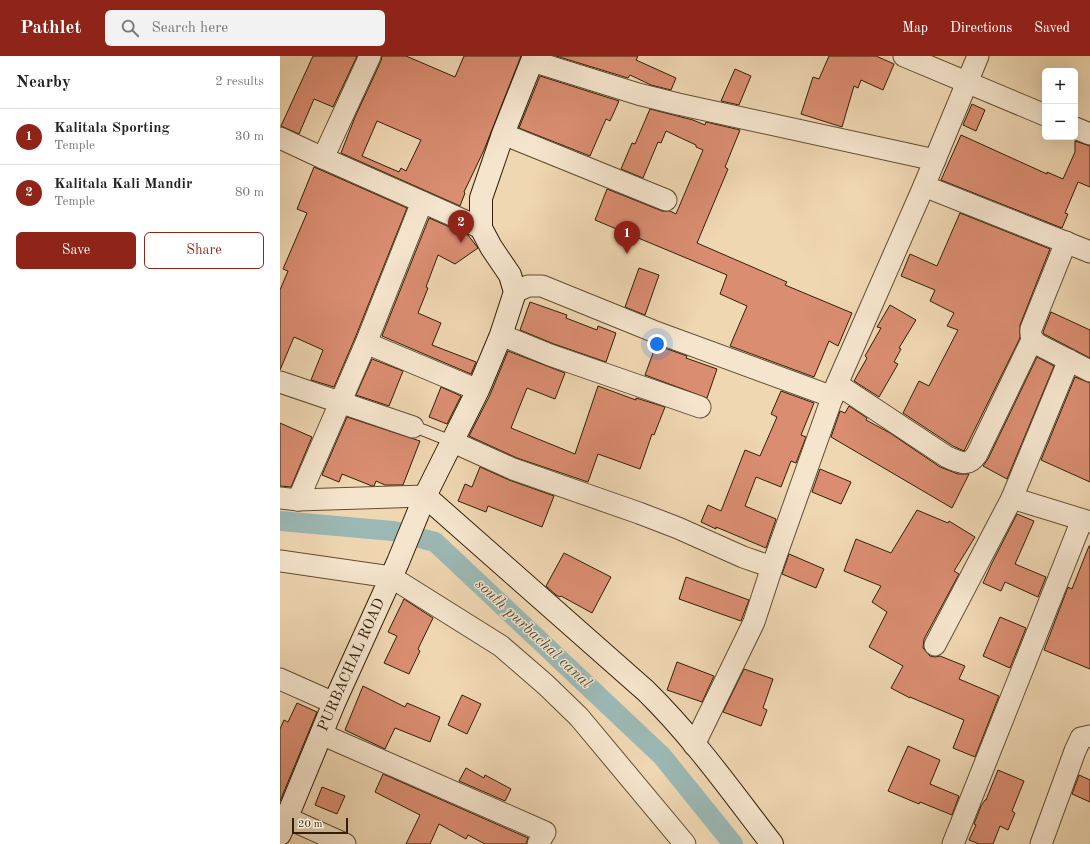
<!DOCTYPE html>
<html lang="en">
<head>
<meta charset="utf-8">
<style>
  :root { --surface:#fff; --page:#f2f2f2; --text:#202124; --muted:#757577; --line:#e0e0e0; --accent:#8f2418 }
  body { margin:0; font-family:"Old Standard TT",serif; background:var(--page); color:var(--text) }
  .controls { position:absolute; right:12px; top:12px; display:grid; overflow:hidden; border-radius:6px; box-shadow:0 4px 16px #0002 }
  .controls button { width:36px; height:36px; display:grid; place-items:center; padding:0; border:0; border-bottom:1px solid var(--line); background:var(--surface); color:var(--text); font:20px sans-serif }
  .scale { position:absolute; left:12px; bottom:10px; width:56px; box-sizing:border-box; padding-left:4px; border:2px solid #311f06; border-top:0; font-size:11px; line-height:14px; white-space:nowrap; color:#311f06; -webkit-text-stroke:3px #f5e5cd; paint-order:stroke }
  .you { position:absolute; left:377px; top:288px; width:14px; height:14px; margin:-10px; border:3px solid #fff; border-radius:50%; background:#1a73e8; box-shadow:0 0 0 6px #1a73e833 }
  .badge { display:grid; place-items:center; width:26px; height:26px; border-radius:50%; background:var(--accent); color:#fff; font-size:13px; font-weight:700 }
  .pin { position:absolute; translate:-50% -33px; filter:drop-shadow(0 1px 2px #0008) }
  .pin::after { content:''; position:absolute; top:21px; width:14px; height:12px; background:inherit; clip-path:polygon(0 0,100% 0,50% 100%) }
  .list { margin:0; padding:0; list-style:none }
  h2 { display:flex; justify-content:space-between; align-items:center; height:52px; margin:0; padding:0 16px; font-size:17px }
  h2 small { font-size:13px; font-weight:400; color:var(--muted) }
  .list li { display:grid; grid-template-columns:26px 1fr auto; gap:12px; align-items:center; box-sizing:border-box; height:56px; padding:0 16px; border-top:1px solid var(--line) }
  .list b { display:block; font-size:15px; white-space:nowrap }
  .list p { margin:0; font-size:13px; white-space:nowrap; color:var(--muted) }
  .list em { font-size:13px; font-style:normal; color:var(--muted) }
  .actions { display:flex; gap:8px; padding:12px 16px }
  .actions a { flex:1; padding:9px 0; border:1px solid var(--accent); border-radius:6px; text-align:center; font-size:14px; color:var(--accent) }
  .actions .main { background:var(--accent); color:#fff }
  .icon { flex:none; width:22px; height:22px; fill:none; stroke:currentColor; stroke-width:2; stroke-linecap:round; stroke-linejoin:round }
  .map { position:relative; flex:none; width:810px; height:788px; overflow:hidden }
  header { display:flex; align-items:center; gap:24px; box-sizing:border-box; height:56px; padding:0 20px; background:var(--accent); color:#fff }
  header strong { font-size:19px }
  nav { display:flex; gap:22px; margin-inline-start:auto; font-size:14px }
  .search { width:280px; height:36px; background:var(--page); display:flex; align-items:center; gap:10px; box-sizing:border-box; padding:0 14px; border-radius:6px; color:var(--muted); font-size:15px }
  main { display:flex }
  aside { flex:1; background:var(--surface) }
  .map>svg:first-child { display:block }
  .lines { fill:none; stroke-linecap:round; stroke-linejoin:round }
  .canal { stroke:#9cb8b4; stroke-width:20 }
  .building { fill:#da8d71; stroke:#311f06; fill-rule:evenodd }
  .lane-casing { stroke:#604d31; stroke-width:13 }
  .street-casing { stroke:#604d31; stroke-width:23 }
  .secondary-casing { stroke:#311f06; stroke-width:24 }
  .lane { stroke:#f5e5cd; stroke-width:11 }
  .street { stroke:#f5e5cd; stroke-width:21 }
  .secondary { stroke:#f5e5cd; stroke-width:22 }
  .labels { text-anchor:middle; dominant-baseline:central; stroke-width:3; stroke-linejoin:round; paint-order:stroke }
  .street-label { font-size:15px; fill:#311f06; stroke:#f5e5cd }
  .water-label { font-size:16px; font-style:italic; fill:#514d3a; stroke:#f5e5cd }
</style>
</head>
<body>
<header>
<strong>Pathlet</strong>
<div class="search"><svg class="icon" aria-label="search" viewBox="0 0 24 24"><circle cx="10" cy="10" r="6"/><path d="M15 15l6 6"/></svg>Search here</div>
<nav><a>Map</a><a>Directions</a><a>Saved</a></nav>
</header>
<main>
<aside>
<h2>Nearby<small>2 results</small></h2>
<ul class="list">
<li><span class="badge">1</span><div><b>Kalitala Sporting</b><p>Temple</p></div><em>30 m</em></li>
<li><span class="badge">2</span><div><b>Kalitala Kali Mandir</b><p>Temple</p></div><em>80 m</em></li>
</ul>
<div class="actions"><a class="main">Save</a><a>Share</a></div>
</aside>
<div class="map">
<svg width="810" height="788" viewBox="0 0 810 788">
  <rect width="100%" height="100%" fill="#efd7b2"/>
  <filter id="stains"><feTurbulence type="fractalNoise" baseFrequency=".005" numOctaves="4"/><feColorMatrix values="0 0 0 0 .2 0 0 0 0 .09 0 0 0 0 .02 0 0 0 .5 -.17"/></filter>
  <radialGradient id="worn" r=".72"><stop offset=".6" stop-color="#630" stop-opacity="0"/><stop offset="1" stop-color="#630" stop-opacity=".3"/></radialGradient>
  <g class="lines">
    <path class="canal" d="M0,465l113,10 42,11 227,214 71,88"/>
  </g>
  <g class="building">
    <path d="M33,0h44l-24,51 -19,-8 -15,35 -18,-8z"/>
    <path d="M102,0h24l49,21 9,-21h57l-37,94 -20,42 1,1 -5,13 -119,-53 14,-36 26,-56zM97,65l44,19 -15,31 -5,-3 -2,4 -37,-16z"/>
    <path d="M276,0h82l-2,4 40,18 -5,12 -20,-5 -21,-10 -2,3z"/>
    <path d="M549,0h47l18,8 -11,26 -22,-10 -3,8 -4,-2 -12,41 -41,-13 12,-37 6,2z"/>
    <path d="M455,13l16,7 -12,29 -18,-4z"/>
    <path d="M260,20l79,25 -9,20 -4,-2 -16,37 -71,-28z"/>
    <path d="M692,48l13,6 -9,21 -13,-6z"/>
    <path d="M370,53l43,11 12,5 1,-3 34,8 -15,37 3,2 -31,74 90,39 -2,3 67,28 -14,33 -9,-5 -15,36 -84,-31 17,-40 -27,-12 7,-19 -132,-55 12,-31 55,22h8l6,3 27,-64 -7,-3v-2l-30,-14 -5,12 -3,-1 -15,36 -22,-9 11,-26 3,1z"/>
    <path d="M681,79l86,39v-2l16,7 12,-27v-11l15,5v41l-12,-5 -13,31 3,1 -6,14 -121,-48z"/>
    <path d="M34,111l93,41 -52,130 -21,49 -23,-7 12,-30 -29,-13 -14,33v-80l8,-19 -5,-2 24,-56 -10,-4z"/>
    <path d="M680,157l90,36 -30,76v13l-56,113 -11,-5 -50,-33 16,-32 10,5 29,-56 -11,-4 7,-13 -24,-12 5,-11 -34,-14 9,-22 27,12z"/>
    <path d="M149,162l39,17 10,13 -23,16 -17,-9 -12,32 2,1 -10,25 23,10 -9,22 44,17 -5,12 -89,-38z"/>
    <path d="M359,212l20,7 -14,40 -20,-8z"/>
    <path d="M250,246l37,13 -1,3 31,12 1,-4 18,7 -10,29 -52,-18 -34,-14z"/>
    <path d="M610,249l26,15 -17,28 2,1 -7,13 4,2 -19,33 -25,-16 13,-23 -2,-2 16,-28 -4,-1z"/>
    <path d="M771,256l39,18v28l-46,-24 -1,-2z"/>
    <path d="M376,289l31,11 -1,2 31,11 -10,29 -62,-23z"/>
    <path d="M228,295l57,22 -10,26 -28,-11 -16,40 64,26 23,-68 38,14v-2l29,9 -11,28 -2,-1 -12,35 -42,-15 -10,28 -71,-24 -48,-22 21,-41z"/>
    <path d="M757,301l17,9 -47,113 -24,-13 5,-7z"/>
    <path d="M92,303l31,12 -14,35 -33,-11z"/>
    <path d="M795,321l15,6v99l-49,-22z"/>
    <path d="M161,331l20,9 -14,28 -18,-7z"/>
    <path d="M501,335l33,12 -13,32 5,2 -10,26 -5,-2 -10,26 -25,-10 -11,29 31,13 -10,29 -50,-21v2l-15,-7 7,-17 13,6 24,-61 15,6 17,-39 -6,-3z"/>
    <path d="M569,350l18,12 -1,2 24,13 50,34 18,7h11l-17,34 -121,-71 9,-26 5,2z"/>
    <path d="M67,361l73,24 -17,44h-18l-9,-4 -2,5h-2l-30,-12 -3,8 -17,-7z"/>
    <path d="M0,367l32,14 -21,50 -11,-1z"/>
    <path d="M200,411l29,13 45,16 -12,31 -54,-21 -2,6 -28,-11 7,-17 7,3z"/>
    <path d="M540,413l31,13 -10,22 -29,-12z"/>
    <path d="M637,454l31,13 1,-2 26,16 -21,34 5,3 -35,65 -1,9 7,8 5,1 5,-1 25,10 -6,13 40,17 -24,61 -22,-9 11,-28 -54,-23v1l-19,-10 12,-22 -34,-19 18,-35 -15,-10 9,-16 -37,-15 12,-32 35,14z"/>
    <path d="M737,458l17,7 -19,43 31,13 -8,20 -33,-15 -4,9 -18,-8 9,-20z"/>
    <path d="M809,490h1v123l-46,-19 24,-63 4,2z"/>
    <path d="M284,497l47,24 -19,36 -31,-17 -1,1 -4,-2 -10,-9z"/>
    <path d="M509,498l35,15 -8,19 -34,-14z"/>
    <path d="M406,521l63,23 -8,21 -62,-22z"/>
    <path d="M124,543l29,19 -15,31 2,2 -11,23 -25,-11 13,-27 -9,-4z"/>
    <path d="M720,561l26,11 -16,40 -27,-12z"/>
    <path d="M397,606l37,14 -12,26 -35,-12z"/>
    <path d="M464,613l29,10 -10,29 4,2 -6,16 -38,-14z"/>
    <path d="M83,630l42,21 2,-4 33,14 -10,25 -35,-14 -10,21 -40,-19z"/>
    <path d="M182,639l19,9 -14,30 -19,-9z"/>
    <path d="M17,647l20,9 -37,89v-72l4,-9 4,2z"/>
    <path d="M628,690l32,14 -10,24 29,12 -7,19 -32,-13 -1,2 -31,-13z"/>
    <path d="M186,712l18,10 1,-3 26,14 -6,12 -46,-20z"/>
    <path d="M718,714l26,11 -12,30 3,2 -7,17 -8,-4 -7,18h-14l-10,-4 7,-15 -2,-1 7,-18 4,-6h1z"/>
    <path d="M103,718l145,64 -2,6h-41l-17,-9 -2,4 -27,-15 -9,20h-24l14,-29 -45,-23z"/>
    <path d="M799,719l11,5v22l-18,-8z"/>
    <path d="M42,731l23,9 -8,18 -22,-9z"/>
  </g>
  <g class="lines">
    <g class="lane-casing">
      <path id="lane" d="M143,374l30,12"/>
    </g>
    <g class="street-casing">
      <g id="street">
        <path d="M90,0l-47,102 158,70"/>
        <path d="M624,0l141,59"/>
        <path d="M252,5l106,33 40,10 257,56"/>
        <path d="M795,72l15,6"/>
        <path d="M223,78l163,66"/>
        <path d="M0,82l43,20"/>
        <path d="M644,130l166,66"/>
        <path d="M786,186l-35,87c-1,7 1,10 6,15l53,27"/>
        <path d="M235,236l13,-6h14l111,45 180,66"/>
        <path d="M221,279l49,20 150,52"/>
        <path d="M86,287l112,47"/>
        <path d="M0,326l133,45"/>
        <path d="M557,328l110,73c13,5 21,11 30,-3l55,-114"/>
        <path d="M173,386l60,27 126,44 39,15 65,29 29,10"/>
        <path d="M0,442l18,2 127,-4"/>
        <path d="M732,442l57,-138"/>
        <path d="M18,444l68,-157 56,-141"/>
        <path d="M0,505l111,16 110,69 45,39 33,32 106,127"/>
        <path d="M655,589l77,-147 78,24"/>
        <path d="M0,623l54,24"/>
        <path d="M41,678l224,98 -7,12"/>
        <path d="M414,689l60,-123 18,-55 65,-183 87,-198 54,-130"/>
        <path d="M7,762l58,26"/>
        <path d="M673,788l129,-324"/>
        <path d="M761,788l34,-93 6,-13 9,-2"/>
      </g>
    </g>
    <g class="secondary-casing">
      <g id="secondary">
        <path d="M145,440l221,195c47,46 86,101 126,153"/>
        <path d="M0,778l54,-131 64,-141 27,-66 53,-106 23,-55 14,-43 -5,-17 -19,-28 -10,-19v-30l22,-64 31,-78"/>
      </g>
    </g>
    <use href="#lane" class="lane"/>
    <use href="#street" class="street"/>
    <use href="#secondary" class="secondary"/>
  </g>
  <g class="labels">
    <g class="street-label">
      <text transform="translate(72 609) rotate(-66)">PURBACHAL ROAD</text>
    </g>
    <g class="water-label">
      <text transform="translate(253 578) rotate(43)">south purbachal canal</text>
    </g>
  </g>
  <rect width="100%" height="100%" filter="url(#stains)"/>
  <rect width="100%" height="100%" fill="url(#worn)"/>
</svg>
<div class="controls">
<button>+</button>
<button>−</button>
</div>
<div class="scale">20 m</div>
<div class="you"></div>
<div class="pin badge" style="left:347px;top:198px">1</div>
<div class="pin badge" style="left:181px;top:187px">2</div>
</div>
</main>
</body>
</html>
